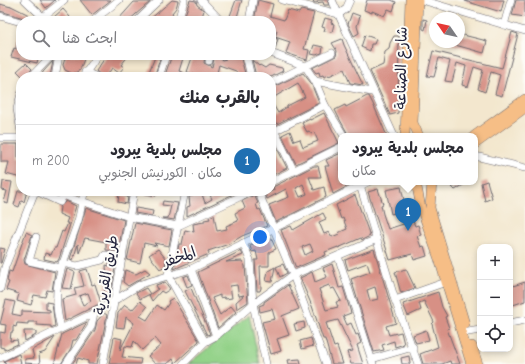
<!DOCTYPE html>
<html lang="ar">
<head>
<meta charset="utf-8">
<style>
  :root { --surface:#fff; --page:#f2f2f3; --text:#2b2b33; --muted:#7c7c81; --line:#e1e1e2; --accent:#1f6fb2 }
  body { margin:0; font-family:"Comic Neue","Playpen Sans Arabic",sans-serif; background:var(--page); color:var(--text); direction:rtl }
  .controls { position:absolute; right:12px; bottom:12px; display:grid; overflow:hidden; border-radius:8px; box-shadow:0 2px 6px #0003 }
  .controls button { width:36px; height:36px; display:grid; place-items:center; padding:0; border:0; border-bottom:1px solid var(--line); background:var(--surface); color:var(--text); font:20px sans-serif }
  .compass { position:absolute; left:429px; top:12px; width:36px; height:36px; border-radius:50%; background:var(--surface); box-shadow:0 2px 6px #0003; rotate:304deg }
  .you { position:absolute; left:260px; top:237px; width:14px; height:14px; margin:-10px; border:3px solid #fff; border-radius:50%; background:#1a73e8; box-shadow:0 0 0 6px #1a73e833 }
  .badge { display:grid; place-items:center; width:26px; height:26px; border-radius:50%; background:var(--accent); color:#fff; font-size:13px; font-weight:700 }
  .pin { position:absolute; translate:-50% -33px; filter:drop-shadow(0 1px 2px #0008) }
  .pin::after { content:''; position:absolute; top:21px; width:14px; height:12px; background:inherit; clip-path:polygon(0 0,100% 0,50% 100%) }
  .popup { position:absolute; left:338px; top:133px; width:140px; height:52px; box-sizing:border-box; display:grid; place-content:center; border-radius:8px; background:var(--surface); filter:drop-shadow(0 1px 3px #0005); font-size:13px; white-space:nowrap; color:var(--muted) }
  .popup b { font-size:15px; color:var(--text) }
  .popup::after { content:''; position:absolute; left:50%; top:100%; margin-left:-8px; border:8px solid transparent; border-top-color:var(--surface) }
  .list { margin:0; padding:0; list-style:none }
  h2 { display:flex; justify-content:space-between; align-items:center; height:52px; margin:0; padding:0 16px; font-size:17px }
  h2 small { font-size:13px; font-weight:400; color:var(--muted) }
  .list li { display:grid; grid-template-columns:26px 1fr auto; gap:12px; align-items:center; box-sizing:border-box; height:72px; padding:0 16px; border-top:1px solid var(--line) }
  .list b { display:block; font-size:15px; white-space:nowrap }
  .list p { margin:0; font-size:13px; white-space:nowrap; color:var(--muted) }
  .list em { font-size:13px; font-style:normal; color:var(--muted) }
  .icon { flex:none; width:22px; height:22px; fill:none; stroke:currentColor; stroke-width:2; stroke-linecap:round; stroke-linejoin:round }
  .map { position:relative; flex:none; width:525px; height:364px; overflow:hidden; direction:ltr }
  .search { position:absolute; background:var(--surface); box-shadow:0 2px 6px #0003; left:16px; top:16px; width:260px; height:44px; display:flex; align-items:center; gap:10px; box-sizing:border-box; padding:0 14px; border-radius:16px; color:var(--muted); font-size:15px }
  .panel { position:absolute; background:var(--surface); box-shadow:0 2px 6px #0003; left:16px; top:72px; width:260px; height:124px; border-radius:16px; direction:rtl }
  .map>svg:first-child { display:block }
  .green { fill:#92d187; stroke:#5a7a61 }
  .building { fill:#d79085; fill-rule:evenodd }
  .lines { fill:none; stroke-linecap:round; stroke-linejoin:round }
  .minor-casing { stroke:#6b676e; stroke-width:8 }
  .major-casing { stroke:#6b676e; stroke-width:10 }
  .minor { stroke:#fff; stroke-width:7 }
  .major { stroke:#f6be86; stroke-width:9 }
  .labels { text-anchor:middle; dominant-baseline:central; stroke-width:4; stroke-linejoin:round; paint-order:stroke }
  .street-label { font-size:15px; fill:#22223b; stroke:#fdfcf7 }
</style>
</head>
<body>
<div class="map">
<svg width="525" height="364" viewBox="0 0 525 364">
  <rect width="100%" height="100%" fill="#fdfcf7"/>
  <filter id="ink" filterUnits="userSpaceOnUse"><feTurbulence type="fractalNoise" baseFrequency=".025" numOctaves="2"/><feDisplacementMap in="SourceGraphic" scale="8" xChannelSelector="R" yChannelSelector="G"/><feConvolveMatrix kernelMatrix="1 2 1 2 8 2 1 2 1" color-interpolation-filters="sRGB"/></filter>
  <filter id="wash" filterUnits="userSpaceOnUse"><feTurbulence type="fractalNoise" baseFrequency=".012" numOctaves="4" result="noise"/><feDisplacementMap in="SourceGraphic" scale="16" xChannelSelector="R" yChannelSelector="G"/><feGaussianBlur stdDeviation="0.9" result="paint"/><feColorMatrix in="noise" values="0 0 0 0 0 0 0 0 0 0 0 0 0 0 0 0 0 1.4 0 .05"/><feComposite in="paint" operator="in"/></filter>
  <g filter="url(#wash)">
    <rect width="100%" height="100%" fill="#f3e7ce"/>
    <path class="green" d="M249,315l11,49h-72z"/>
    <g id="blocks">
      <g class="building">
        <path d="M40,0h15l-9,8z"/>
        <path d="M80,0h31l-19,15z"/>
        <path d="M172,0l6,1 -2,7 -4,5 2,3 -5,5 -3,-4 -4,4h-14z"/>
        <path d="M190,0l6,1 1,4 7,5 -3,11h-18z"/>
        <path d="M236,0h6l-5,17 7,2v2h-16z"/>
        <path d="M258,0l15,4 -3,12 14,4 4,-10 11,3 2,-3 13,3 -10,36 5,1 -2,10 -21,-7 4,-11 -15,-5 2,-6 -6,-2v-8h-17z"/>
        <path d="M313,0h14l2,5h-5l-1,-3 -9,1z"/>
        <path d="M367,0h24l5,2 -3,9 -5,-2 -4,7 -12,-5v2l-8,-3z"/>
        <path d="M465,0h39l-3,12 -36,-11z"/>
        <path d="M516,0h9v17l-13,-2z"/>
        <path d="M134,2h16l-22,19h-11z"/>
        <path d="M0,4l11,3v-1l18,9 -2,4 -27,-8z"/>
        <path d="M63,9l7,8 -4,4h-7l-5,-4z"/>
        <path d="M352,13l8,3 -3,10 2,7 -5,3 -6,-12z"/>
        <path d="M325,18l7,2 -1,3 3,1 -2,8 -8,-1 1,-3 -3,-1z"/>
        <path d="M423,19l4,1 -2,10 -2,-1z"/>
        <path d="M19,32l2,1v22h18l-2,8 -26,-6 3,-9 2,1z"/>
        <path d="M512,32l6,2 -16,62 -7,-2 5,-19 -9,-3 -6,20 -7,-3 5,-19 -9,-3 -6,20 -6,-2 4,-19 -9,-3 -5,19 -7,-1 5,-20 -11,-3 -5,19 -7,-1 6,-25 69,17z"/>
        <path d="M459,34l28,7 -3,12 -36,-10 11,-1z"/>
        <path d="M365,35l11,4 -2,5h-3l-1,7 -9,-4z"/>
        <path d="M394,36h5l-1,77 -8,2 -20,-44 13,-6 2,-13 4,-3 1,-6z"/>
        <path d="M271,38l7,1 -3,10 -4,-1z"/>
        <path d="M342,39l2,6 19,40 -13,-2 -6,-14 -15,7v-1l-5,2 -1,-2 -3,1 -1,-4 -3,1 -4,-5 24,-12 1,-5 -5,-8z"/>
        <path d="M314,45l9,2 -1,6 -6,2 -5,-1z"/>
        <path d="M66,55h17l1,4 -4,11 -7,4 -8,-4 -2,-5z"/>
        <path d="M107,55h22l-8,10 3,2 -5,6 -7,-5 -6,9h-3l-7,-6z"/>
        <path d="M172,55h12l-5,16 15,6h-22l-7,-2z"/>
        <path d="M193,55h12l-1,8 8,4 3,-12 7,5 4,-1 2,-4h12l6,22h-9l-1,-6 -17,-6 -3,12h-14l-15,-5z"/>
        <path d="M155,57l5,2 -6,18h-7z"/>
        <path d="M252,60l7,6 1,-1 5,3 4,-3 13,3 1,3 -12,6h-13l-2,-1z"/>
        <path d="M53,61l-3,16h-9l2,-5z"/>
        <path d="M26,63l6,6 -7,8h-2l-6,-6z"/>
        <path d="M303,73l8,10 8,20 -42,21 -6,-7v-16l7,12 9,-6v-1l18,-9 -7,-14 -27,16v-11z"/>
        <path d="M367,96h2l4,8 14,32h-38l-10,-18 -4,-8 10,-5 1,2z"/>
        <path d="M324,113l15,30 -43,21 -14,-29 8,-4 4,10 6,-2 3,8 15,-6 -4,-9 -3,2 -2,-3 -2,1 -5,-9 8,-4v1z"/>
        <path d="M274,142l13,26 -16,8v-33z"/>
        <path d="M1,144h17v14h3v20l-15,-4 3,-12h-8z"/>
        <path d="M341,153v29h15l-23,12 -8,-28h4l-3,-6z"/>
        <path d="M314,166h4l3,11h-12l5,13 10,-3 2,10 -50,25 -7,-17 20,-8 -3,-8 -19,10 -2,-5 9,-4 -1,-3zM303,184l4,10 -7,3 -4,-9z"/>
        <path d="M3,181l9,1 -4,22 -4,-2 3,-11 -5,-1z"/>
        <path d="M487,181l5,17 -7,3 -4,-18z"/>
        <path d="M453,182h15l-13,8 -3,-3 3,-1z"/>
        <path d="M401,187l4,18 -8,2 1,5 -7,2 -5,-24z"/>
        <path d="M378,189l5,15 -2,1 2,9 5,15 25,-8 2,5 3,-1 3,10 -4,1 4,11 3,-1 3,10 -13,4 -2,-6 -22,6 -22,-68z"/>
        <path d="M18,191h9l-3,11 -3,-1 -2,6 -5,-2z"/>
        <path d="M141,191h16l-1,5 -15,-3z"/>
        <path d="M193,191h8l4,12 7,-4 -2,-4 5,-2 -1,-2h26l-53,25v-9l3,-1 -1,-9 5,-2z"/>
        <path d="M119,194l9,3 -1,7 -9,-2z"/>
        <path d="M254,195l4,8 -2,1 2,6 2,-1 7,17 -25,10 -13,8 -21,7 1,3 -35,15 5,-25h3l3,-14 9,2 -1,-8 11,-2v-2l6,-1 -1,-2 5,-2 3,16 10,-2 -1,-3 12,-5 -3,-8 10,-5 -3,-7z"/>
        <path d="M355,195l15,41 -8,4 -1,-2 -23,10v-1l-13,5 1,3 -30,13 -15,-38 10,-4 2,4 30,-17 3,6 -7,3 5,12 5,-2 3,5 7,-3 -1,-1 9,-4 -4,-11 -2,1 -5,-14zM310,244l3,7 -8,4 -3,-8z"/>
        <path d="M66,201l10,5 -17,53 -2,3 -13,-3 1,-6 6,2 3,-7h2l6,-17 2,1 4,-9h-2l2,-5 -9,-4 1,-7z"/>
        <path d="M163,201l15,2 -4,17 -12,-2h6l3,-12 -9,-1z"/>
        <path d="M86,208l38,12 -6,31 -12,-1v-8l-21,-4 -6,15 -1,-9 -5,16 -3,-1z"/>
        <path d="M136,208l17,3 -1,5 -17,-3z"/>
        <path d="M135,223l37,7 -3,16 -15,-3 3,3 -13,-3 -4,20 -13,-3z"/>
        <path d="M26,232l6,3 -8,25 1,4 30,8 -3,19 -5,-1 -2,7 -11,-2 -3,10 -14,-4 2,-7 -13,-4 3,-8 -2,-1 2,-10 3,1z"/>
        <path d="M270,236l6,13 -7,3v14h-9l1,22 -1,3h-3l-2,-31h3l-2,-9 -4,1 -2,-6z"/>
        <path d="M0,248l5,1 -4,14h-1z"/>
        <path d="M158,249l8,10 -1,7 -5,3 -11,-14z"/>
        <path d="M374,249l22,74 -10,3 3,9 12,-3 3,12 -9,3 -1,-6 -12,4 2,5 -10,2 -23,-73 19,-7 -3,-9 -19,7 -3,-10zM375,287l3,12 -8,2 -3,-11z"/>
        <path d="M241,251l2,4 -17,7 16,-1 3,5 3,36 -11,7 -1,-7 8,-7 -5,1 -2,-11 -7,1 2,12 -7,1 -1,-2 -4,1v-3l-8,3 8,17 11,-9 5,6 -18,16 -20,-56z"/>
        <path d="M109,260l7,1 -5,33 -7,-1 3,-11 -1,-17 3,1z"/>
        <path d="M283,264l4,9 -7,4 -4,-10z"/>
        <path d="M332,264l7,24 4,-1 8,26 -8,3 4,9 4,-2 5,12 2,-1 3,9 -4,2 6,19h-12l-4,-12 6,-1 -15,-31 -12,3 8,24 3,-1 6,18h-11l-7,-25h-2l-11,-33 -12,-28 12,-6 3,10 12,-5 -4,-9zM329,285l2,4 3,-1 7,13 -5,1 2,5 -12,3 -7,-21z"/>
        <path d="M275,267l-3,15 -6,-1 2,-10z"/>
        <path d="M67,269l8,3 -4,17 -9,-1z"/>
        <path d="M87,269l5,16 3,-1 6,19 -36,18 -3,-22 14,-4 -2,-7 10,-2 -4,-15zM88,293l3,8 -8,4 -4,-9z"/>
        <path d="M145,269l5,4 -22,13 -5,-4 2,-12 11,4z"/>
        <path d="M406,269l9,19 -14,5 -6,-21z"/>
        <path d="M188,275l4,10 -5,2 -4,-10z"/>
        <path d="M165,282l5,7 -6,4 -3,-2 -9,10 -3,-6 9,-6 -2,-4z"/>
        <path d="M525,282v19l-15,5v-19z"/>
        <path d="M288,285l11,24 -17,7 7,19 -12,4 4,12 -10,3 -9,-32 13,-3 -3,-10 -12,3 -1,-6 5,-2v-2z"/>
        <path d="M146,288l4,6 -10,5 -4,-6z"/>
        <path d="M191,288l19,46 -3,1 -22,-44z"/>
        <path d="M438,292l4,15 5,9 -2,1 4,11 -2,1 13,35h-9l-1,-3 -8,3h-19l-3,-10 18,-7 -6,-23 2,-2 -10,-21 -5,2 2,7 -13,6 -5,-12z"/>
        <path d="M173,298l26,43 -24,22 -2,-4 -6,5h-12l-7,-8 13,-11 -6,-7 -13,12 -8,-9 -2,6 -7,-1 -3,11 19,2 -1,5h-31l5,-27 8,2 -2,11 14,-27 -8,-6 -2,11 -8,-1 2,-14 7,-8 7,5 8,-9 7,6 -7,9 7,4 10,-15 7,5 5,-7 -1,-2z"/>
        <path d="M6,300l9,2 -3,12 10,2v-5l28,1v-2l-4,-1v-7l6,1 3,23 -4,2v-2l-14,-1v-3h-9v2l-11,-1 -1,4 -3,-1v6h-2l-1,9 7,-1 1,4 -14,6v-2l-4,-1v-15l5,1 1,-8 -6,-1z"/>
        <path d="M104,313l3,2 -10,49h-9v-3l-10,-3 -2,6h-4l23,-34 2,-9z"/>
        <path d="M87,322l-11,18h-3l-2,8 -10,16h-7l8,-30z"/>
        <path d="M304,322l1,6 -9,3 -2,-7z"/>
        <path d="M426,330l3,10 -13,3 -3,-8z"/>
        <path d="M24,331h12v4l-11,6z"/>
        <path d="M55,337l-10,15 -6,2 1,10 -15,-1v-4l9,-1 -2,-8z"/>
        <path d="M311,338l2,8 -11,3 -2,-8z"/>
        <path d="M19,354l2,10h-16l-1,-3z"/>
        <path d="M409,356l1,8h-8l-1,-6z"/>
        <path d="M300,359l1,5h-12l-1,-4z"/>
      </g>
    </g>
  </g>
  <g filter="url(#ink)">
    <use href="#blocks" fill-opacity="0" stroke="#6b676e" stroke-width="1"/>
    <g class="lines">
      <g class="minor-casing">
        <g id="minor">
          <path d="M25,0l22,21"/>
          <path d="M201,0l20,21"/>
          <path d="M282,0l57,14 7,-5 4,-9"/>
          <path d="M332,0l62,136"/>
          <path d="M422,0l103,31"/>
          <path d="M0,16l21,6"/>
          <path d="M43,17l21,-17"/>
          <path d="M93,21l26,-21"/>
          <path d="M137,21l22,-21"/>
          <path d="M178,21l6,-21"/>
          <path d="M249,21l4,-21"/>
          <path d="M504,25l7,-25"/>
          <path d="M271,53l34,13 10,15 10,24 19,31"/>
          <path d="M222,55h1"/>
          <path d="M246,55l5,22"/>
          <path d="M209,61l1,-6"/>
          <path d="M85,72l12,5"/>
          <path d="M31,77l21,-22"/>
          <path d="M55,77l4,-22"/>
          <path d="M83,77l15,-22"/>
          <path d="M159,77l7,-22"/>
          <path d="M315,81l57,11"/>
          <path d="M271,83l61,-30"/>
          <path d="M21,94l-4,15 4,23"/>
          <path d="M271,124l23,47"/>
          <path d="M271,133l54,-28"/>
          <path d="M0,138h21"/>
          <path d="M475,156l50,12"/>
          <path d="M271,182l70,-35"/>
          <path d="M360,185l35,115 23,64"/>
          <path d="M36,191l24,11 5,-11"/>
          <path d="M185,191l-17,84 37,67"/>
          <path d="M258,191l35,84 33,89"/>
          <path d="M63,195l18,7"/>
          <path d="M81,201l48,16 49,9 74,-35"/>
          <path d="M36,237l-7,24 31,7"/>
          <path d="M243,243l7,17 3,44 13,60"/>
          <path d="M338,256l35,108"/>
          <path d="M62,263l15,3 25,-6 3,-5 18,1"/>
          <path d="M191,269l25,67"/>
          <path d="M0,289l5,-22 30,-76"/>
          <path d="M395,300l51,-18"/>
          <path d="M510,323l15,-3"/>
          <path d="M61,328c-12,-42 3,-65 16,-104 4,-11 4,-22 8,-33"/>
          <path d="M468,332l12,-2"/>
          <path d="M0,358l94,-45 47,-29 50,-15 177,-87"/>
          <path d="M372,359l41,-12"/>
          <path d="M66,364l25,-37 3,-14"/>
          <path d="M103,364l31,-173"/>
          <path d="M183,364l22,-22 11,-6 37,-32 40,-29 84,-36"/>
        </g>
      </g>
      <g class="major-casing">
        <g id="major">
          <path d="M418,0l-5,123 6,13"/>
          <path d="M405,136l5,-136"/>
          <path d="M474,136l51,-37"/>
          <path d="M475,144l50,-36"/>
          <path d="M416,182l5,26 18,51 32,105"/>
          <path d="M432,182l-2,26 35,116"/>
          <path d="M472,346l6,18"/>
        </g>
      </g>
      <use href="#minor" class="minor"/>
      <use href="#major" class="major"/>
    </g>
  </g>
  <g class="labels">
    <g class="street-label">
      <text transform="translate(401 68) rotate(-89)">شارع الصناعة</text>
      <text transform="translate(179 257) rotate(-20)">المخفر</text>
      <text transform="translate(106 275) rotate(-80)">طريق القريرية</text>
    </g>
  </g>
</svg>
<div class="controls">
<button>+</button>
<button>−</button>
<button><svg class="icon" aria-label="locate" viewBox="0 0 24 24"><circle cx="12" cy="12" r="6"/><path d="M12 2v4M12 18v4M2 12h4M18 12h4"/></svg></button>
</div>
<svg class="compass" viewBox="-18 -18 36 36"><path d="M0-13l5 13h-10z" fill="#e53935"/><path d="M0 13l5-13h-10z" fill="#7c7c81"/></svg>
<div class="you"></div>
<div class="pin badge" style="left:408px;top:231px">1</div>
<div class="popup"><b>مجلس بلدية يبرود</b>مكان</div>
<div class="search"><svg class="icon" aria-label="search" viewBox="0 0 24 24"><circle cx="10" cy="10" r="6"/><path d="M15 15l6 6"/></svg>ابحث هنا</div>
<section class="panel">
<h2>بالقرب منك<small></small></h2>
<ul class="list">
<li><span class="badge">1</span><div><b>مجلس بلدية يبرود</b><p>مكان · الكورنيش الجنوبي</p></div><em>200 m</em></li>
</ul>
</section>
</div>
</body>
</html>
